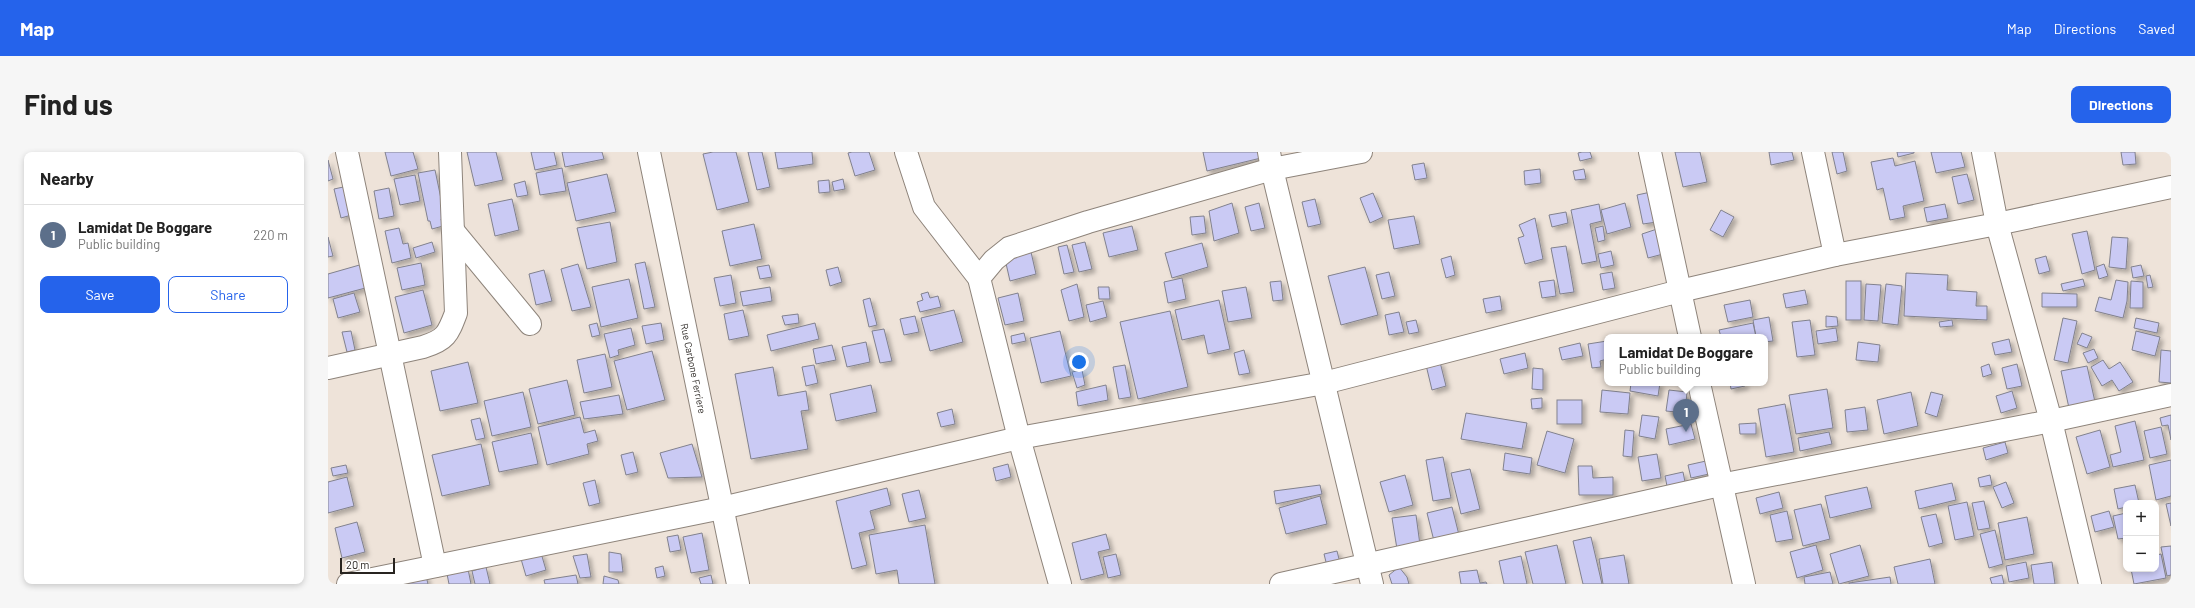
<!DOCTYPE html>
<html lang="en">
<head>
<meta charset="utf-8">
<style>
  :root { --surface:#fff; --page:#f6f6f6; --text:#222; --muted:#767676; --line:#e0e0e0; --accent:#2563eb }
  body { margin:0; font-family:Barlow,sans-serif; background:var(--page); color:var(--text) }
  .controls { position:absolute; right:12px; bottom:12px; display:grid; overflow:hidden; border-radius:8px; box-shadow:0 2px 6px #0003 }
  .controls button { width:36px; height:36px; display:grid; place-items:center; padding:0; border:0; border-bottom:1px solid var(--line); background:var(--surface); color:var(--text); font:20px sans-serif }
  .scale { position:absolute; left:12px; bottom:10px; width:55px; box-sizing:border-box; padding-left:4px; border:2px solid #282420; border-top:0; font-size:11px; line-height:14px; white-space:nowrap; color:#282420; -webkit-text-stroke:3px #fff; paint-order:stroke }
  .you { position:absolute; left:751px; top:210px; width:14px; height:14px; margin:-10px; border:3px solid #fff; border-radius:50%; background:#1a73e8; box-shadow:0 0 0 6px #1a73e833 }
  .badge { display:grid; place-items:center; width:26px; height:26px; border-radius:50%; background:var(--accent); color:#fff; font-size:13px; font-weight:700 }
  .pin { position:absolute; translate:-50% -33px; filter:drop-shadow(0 1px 2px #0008) }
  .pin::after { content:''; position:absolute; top:21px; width:14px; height:12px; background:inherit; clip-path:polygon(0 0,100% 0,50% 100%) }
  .popup { position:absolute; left:1276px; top:182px; width:164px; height:52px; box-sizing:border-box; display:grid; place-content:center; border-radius:8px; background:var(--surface); filter:drop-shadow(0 1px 3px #0005); font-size:13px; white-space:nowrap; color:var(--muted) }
  .popup b { font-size:15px; color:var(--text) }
  .popup::after { content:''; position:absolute; left:50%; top:100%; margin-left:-8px; border:8px solid transparent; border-top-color:var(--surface) }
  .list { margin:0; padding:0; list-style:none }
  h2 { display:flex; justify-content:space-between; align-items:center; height:52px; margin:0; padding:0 16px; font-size:17px }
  h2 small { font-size:13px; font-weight:400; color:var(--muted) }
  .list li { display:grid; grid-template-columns:26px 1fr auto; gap:12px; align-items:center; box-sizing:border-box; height:60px; padding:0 16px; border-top:1px solid var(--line) }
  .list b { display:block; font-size:15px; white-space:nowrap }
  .list p { margin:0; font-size:13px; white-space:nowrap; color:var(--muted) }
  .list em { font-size:13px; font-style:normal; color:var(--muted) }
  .actions { display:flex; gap:8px; padding:12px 16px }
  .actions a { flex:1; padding:9px 0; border:1px solid var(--accent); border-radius:8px; text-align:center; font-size:14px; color:var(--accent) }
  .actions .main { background:var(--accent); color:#fff }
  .map { position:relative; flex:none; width:1843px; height:432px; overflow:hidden; border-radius:8px }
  header { display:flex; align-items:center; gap:24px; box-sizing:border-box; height:56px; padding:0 20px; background:var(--accent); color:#fff }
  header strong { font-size:19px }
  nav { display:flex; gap:22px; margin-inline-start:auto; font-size:14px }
  .intro { display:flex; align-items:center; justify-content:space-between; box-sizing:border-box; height:96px; padding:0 24px }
  h1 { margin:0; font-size:28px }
  .button { padding:10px 18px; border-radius:8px; background:var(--accent); color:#fff; font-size:14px; font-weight:700 }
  main { display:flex; gap:24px; padding:0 24px }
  aside { flex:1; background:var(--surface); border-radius:8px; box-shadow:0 2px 6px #0003 }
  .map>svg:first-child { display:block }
  .building { fill:#cacaf4; stroke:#81818d; filter:url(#shadow) }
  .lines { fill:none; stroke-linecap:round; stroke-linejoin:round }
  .minor-casing { stroke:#8e847b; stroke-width:24 }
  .minor { stroke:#fff; stroke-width:22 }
  .labels { text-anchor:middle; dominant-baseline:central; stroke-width:4; stroke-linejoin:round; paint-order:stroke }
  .street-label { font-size:10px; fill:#282420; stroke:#fff }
</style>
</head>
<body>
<header>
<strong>Map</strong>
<nav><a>Map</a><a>Directions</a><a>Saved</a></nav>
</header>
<div class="intro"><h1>Find us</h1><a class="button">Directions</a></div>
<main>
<aside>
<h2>Nearby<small></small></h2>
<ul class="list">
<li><span class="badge" style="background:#5c6f8a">1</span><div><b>Lamidat De Boggare</b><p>Public building</p></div><em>220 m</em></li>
</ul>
<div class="actions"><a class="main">Save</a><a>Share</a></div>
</aside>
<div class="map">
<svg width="1843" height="432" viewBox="0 0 1843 432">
  <defs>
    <filter id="shadow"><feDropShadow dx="3.5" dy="3.5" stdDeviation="2" flood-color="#0004"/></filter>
  </defs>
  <rect width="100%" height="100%" fill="#eee3d9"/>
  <g class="building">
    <path d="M57,0h28l5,17 -27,7z"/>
    <path d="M139,0h29l7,28 -28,6z"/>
    <path d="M203,0h23l3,13 -22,5z"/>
    <path d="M234,0h40l2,7 -39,8z"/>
    <path d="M385,0h23l13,50 -32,8 -14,-56z"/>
    <path d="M420,0h14l8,35 -13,3z"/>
    <path d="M447,0h37l1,12 -35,5z"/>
    <path d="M524,0h17l6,18 -20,6 -7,-23z"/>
    <path d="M875,0h57l1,6 -54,13z"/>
    <path d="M1254,0h8l2,6 -12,3 -2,-8z"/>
    <path d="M1347,0h25l7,30 -24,5z"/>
    <path d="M1441,0h23l2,8 -23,5z"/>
    <path d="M1504,0h11l4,19 -10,3z"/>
    <path d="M1569,0h17v1l-16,4z"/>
    <path d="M1603,0h30l4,15 -29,6z"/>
    <path d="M1793,0h14l1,12 -13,1z"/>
    <path d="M1565,6l2,8 20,-5 9,40 -21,5 2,11 -15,3 -7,-32 -6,2 -6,-28z"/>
    <path d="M0,8l5,19 -5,2z"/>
    <path d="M1096,11l3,15 -12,2 -3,-15z"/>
    <path d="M234,16l4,23 -26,4 -4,-22z"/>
    <path d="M1212,17l1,14 -16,2 -1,-14z"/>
    <path d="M1256,17l2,10 -11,1 -2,-9z"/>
    <path d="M107,18l10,48 -4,1 2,7 -11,3 -2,-8h-2l-10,-48z"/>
    <path d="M279,22l9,38 -40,9 -9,-38z"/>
    <path d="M1639,22l7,26 -16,4 -6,-27z"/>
    <path d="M87,23l5,26 -20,4 -6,-26z"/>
    <path d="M515,27l2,10 -11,2 -2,-9z"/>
    <path d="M501,28l1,12 -11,1 -1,-12z"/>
    <path d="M197,29l3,14 -11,2 -3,-13z"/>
    <path d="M20,34l7,28 -14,4 -7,-29z"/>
    <path d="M61,36l5,28 -15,3 -5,-28z"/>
    <path d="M1323,40l6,30 -14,2 -6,-29z"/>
    <path d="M1045,41l10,24 -13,6 -10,-25z"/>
    <path d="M184,47l7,31 -24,6 -7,-32z"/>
    <path d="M987,47l6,25 -13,3 -6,-25z"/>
    <path d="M904,51l7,30 -25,8 -5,-30z"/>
    <path d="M931,51l6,25 -14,3 -6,-24z"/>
    <path d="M1297,51l6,24 -24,7 -6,-24z"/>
    <path d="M1271,52l3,17 -12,3 7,37 -15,3 -11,-54z"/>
    <path d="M1617,52l3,14 -21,4 -3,-14z"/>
    <path d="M1393,58l13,7 -11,20 -13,-7z"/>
    <path d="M1238,60l2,11 -16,4 -3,-12z"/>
    <path d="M876,64l2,17 -14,2 -2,-18z"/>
    <path d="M1086,64l6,28 -26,5 -6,-29z"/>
    <path d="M1207,66l8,41 -18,5 -7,-26 6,-2 -5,-11z"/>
    <path d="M282,70l7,40 -30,7 -10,-41z"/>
    <path d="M426,72l8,35 -32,7 -8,-35z"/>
    <path d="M804,74l6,24 -29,7 -6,-24z"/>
    <path d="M1275,74l2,14 -7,2 -3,-14z"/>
    <path d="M71,76l4,16 5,-1 3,15 -19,5 -7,-32z"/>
    <path d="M1329,77l6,25 -15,4 -6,-24z"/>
    <path d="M1759,79l8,39 -13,4 -10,-40z"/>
    <path d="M0,85l5,19 -5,1z"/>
    <path d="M1784,85l16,1 -2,31 -17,-2z"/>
    <path d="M104,90l3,10 -19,6 -3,-10z"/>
    <path d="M757,90l7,27 -13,3 -7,-27z"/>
    <path d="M874,91l6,24 -36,11 -7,-25z"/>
    <path d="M739,93l7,27 -10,2 -6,-27z"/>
    <path d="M1238,94l8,46 -14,2 -9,-46z"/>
    <path d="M1283,99l3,14 -13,3 -3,-14z"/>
    <path d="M703,100l5,22 -26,7 -5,-22z"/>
    <path d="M1123,104l4,19 -9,3 -5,-19z"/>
    <path d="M1718,104l4,15 -11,3 -4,-15z"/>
    <path d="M317,110l10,45 -11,2 -9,-45z"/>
    <path d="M93,111l4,22 -23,5 -5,-22z"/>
    <path d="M35,112l6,23 -41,11v-24z"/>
    <path d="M250,112l13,43 -19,4 -11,-42z"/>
    <path d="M1776,112l4,12 -9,3 -3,-12z"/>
    <path d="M441,113l3,12 -12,2 -3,-12z"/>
    <path d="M1813,113l3,11 -11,2 -2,-11z"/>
    <path d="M510,115l4,15 -12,4 -4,-16z"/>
    <path d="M1037,115l13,48 -37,10 -13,-49z"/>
    <path d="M216,118l8,31 -16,4 -7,-31z"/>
    <path d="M1061,120l6,24 -13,3 -6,-24z"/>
    <path d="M1284,120l3,16 -12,2 -3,-16z"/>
    <path d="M1578,121l42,2 -1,15 30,2 -1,14h11v14l-83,-4z"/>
    <path d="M403,123l5,28 -16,3 -6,-28z"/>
    <path d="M1822,123l3,12 -5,1 -2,-12z"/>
    <path d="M854,126l4,21 -18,4 -4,-21z"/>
    <path d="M301,127l9,39 -37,9 -9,-40z"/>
    <path d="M1755,127l2,7 -22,5 -2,-7z"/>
    <path d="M1226,128l2,16 -14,2 -3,-16z"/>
    <path d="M1788,128l12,2 -1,19 -4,17 -28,-7 4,-14 12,3z"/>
    <path d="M953,129l2,19 -10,1 -3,-19z"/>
    <rect x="1518" y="129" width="15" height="39"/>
    <path d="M1803,129l12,1v26h-13z"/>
    <path d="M749,132l7,33 -15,4 -8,-31z"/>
    <path d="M1538,132l15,1 -3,36 -14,-1z"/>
    <path d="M1558,132l16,2 -4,39 -16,-2z"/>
    <path d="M442,135l2,14 -29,5 -3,-14z"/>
    <path d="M770,135h11l1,12h-11z"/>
    <path d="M918,135l6,31 -24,4 -6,-31z"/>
    <path d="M95,138l9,35 -28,8 -9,-36z"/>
    <path d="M1477,138l3,14 -22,4 -3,-14z"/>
    <path d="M600,140l2,6 8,-2 3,11 -21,5 -3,-10 6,-2 -2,-6z"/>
    <path d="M26,141l6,19 -22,6 -5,-19z"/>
    <path d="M690,141l6,28 -19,4 -7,-27z"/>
    <path d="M1714,141l35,1v13h-35z"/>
    <path d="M1172,144l2,14 -16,3 -3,-14z"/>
    <path d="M542,146l7,27 -8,2 -6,-27z"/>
    <path d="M891,148l11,49 -22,5 -4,-19 -22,5 -7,-30z"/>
    <path d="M1422,148l3,17 -25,5 -4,-17z"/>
    <path d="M775,149l4,16 -17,5 -4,-17z"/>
    <path d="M415,158l6,26 -20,4 -5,-26z"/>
    <path d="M626,158l9,32 -33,9 -9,-33z"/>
    <path d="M842,159l18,76 -50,12 -18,-77z"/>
    <path d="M1071,160l5,20 -15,3 -4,-20z"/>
    <path d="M470,162l1,9 -14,2 -3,-9z"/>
    <path d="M587,164l4,16 -15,3 -4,-16z"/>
    <path d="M1498,164l11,1 1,9 -12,1z"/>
    <path d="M1441,165l4,24 -8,1v-5h-9l-3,-17z"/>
    <path d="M1735,166l14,3 -9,42 -14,-3z"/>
    <path d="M1808,166l23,5 -2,10 -23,-5z"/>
    <path d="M1088,168l3,12 -10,2 -3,-12z"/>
    <path d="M1482,168l5,35 -18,2 -5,-35z"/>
    <path d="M1624,168l1,6 -13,1 -1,-5z"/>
    <path d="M269,171l3,12 -8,2 -3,-12z"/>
    <path d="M333,171l3,17 -18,4 -4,-18z"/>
    <path d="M487,171l4,16 -48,12 -4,-16z"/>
    <path d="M1425,171l3,14h-35l-2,-7z"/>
    <path d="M303,176l4,17 -17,5 1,5 -9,3 -6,-24z"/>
    <path d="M1508,176l2,13 -20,3 -2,-13z"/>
    <path d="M556,177l8,32 -12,2 -8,-32z"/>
    <path d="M23,179l4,19 -8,2 -5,-20z"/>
    <path d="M732,179l11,45 -30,7 -11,-45z"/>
    <path d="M1808,179l24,6 -5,19 -23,-6z"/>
    <path d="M696,181l2,8 -14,3 -1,-8z"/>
    <path d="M1754,181l10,4 -5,11 -10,-4z"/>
    <path d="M1681,187l3,13 -17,3 -3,-12z"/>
    <path d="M1279,189v18l-7,2 1,6 -9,1 -4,-24z"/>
    <path d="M538,190l4,20 -23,5 -5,-20z"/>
    <path d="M1530,190l22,3 -2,17 -22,-2z"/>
    <path d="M1252,191l3,13 -21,4 -3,-12z"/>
    <path d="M504,193l4,15 -20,4 -3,-15z"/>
    <path d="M1766,197l4,9 -10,5 -5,-10z"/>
    <path d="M916,198l6,23 -11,2 -5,-22z"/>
    <path d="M1833,198l10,1v32l-12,-1z"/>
    <path d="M324,199l13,49 -38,10 -13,-49z"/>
    <path d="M1197,201l3,15 -24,6 -4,-15z"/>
    <path d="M277,202l7,33 -28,6 -7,-33z"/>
    <path d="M1775,208l6,9 11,-7 13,20 -14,9 -7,-11 -10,6 -11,-19z"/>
    <path d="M140,210l10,41 -38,8 -9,-40z"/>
    <path d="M1112,210l6,24 -14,4 -6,-25z"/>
    <path d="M1661,212l3,10 -9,3 -2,-10z"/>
    <path d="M1689,212l5,22 -15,3 -5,-21z"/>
    <path d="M486,213l4,18 -12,3 -4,-19z"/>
    <path d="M797,213l6,32 -12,2 -6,-32z"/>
    <path d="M1759,214l8,36 -26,6 -8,-37z"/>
    <path d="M445,215l5,29 28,-5 3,19 -8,1 7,38 -57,10 -16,-85z"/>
    <path d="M1205,216l10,1v21l-11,-1z"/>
    <path d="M754,218l3,15 -8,3 -5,-16z"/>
    <path d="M239,228l8,35 -37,9 -9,-35z"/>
    <path d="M1303,231l9,2 1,-2h19l-2,13 -28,-5z"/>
    <path d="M1402,231h15v3l-14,3z"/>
    <path d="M543,233l6,27 -41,9 -6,-27z"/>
    <path d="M778,233l2,15 -30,6 -2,-14z"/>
    <path d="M1499,237l6,39 -37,6 -7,-39z"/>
    <path d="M1274,238l28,3 -2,21 -28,-2z"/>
    <path d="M1341,238l18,2 -2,21 -19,-2z"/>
    <path d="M1684,239l5,17 -16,5 -5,-17z"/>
    <path d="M195,240l8,35 -39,9 -8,-35z"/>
    <path d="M1583,240l7,34 -34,8 -7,-34z"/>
    <path d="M1603,240l12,3 -6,22 -12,-4z"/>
    <path d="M291,243l4,19 -39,5 -4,-17z"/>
    <path d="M1214,246v10l-10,1 -1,-10z"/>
    <rect x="1229" y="248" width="25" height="24"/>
    <path d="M1457,252l9,48 -28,5 -8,-48z"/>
    <path d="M1537,255l3,23 -21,2 -2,-22z"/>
    <path d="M624,257l3,15 -14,3 -4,-14z"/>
    <path d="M1138,261l61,10 -5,26 -61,-10z"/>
    <path d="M1314,263l17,2 -4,22 -16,-3z"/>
    <path d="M1843,263v25l-3,-15 -6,1 -2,-8z"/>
    <path d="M252,265l4,16 11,-3 3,11 -11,3 2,10 -42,11 -9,-38z"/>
    <path d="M152,266l5,20 -9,2 -5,-20z"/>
    <path d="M1807,269l9,39 -31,7 -3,-12 11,-3 -6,-26z"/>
    <path d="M1428,271v11h-16l-1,-10z"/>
    <path d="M1363,272l4,15 -26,6 -3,-16z"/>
    <path d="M1833,275l6,27 -17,4 -6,-27z"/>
    <path d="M1297,278l9,1 -2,26 -9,-1z"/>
    <path d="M1772,278l10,37 -23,7 -11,-37z"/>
    <path d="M1219,279l27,8 -9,34 -28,-8z"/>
    <path d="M1501,280l3,12 -32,7 -2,-13z"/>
    <path d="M203,281l7,31 -39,8 -7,-30z"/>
    <path d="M1677,290l3,11 -22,7 -3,-12z"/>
    <path d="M153,292l9,41 -48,11 -10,-41z"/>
    <path d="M364,292l10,33 -34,1 -8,-25z"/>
    <path d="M305,300l5,20 -12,3 -5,-20z"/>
    <path d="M1177,301l27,5 -2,16 -27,-4z"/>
    <path d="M1329,302l4,24 -19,3 -4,-24z"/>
    <path d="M1115,305l8,41 -18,3 -7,-41z"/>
    <path d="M1843,308v36l-15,4 -7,-35z"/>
    <path d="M1378,309l3,13 -18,4 -3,-13z"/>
    <path d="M680,312l3,13 -15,4 -3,-13z"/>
    <path d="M18,313l2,8 -15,3 -2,-8z"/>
    <path d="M1250,314h14l1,12 20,-1v18h-34z"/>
    <path d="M1142,317l10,40 -19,5 -10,-41z"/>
    <path d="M1355,320l2,10 -18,4 -2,-10z"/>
    <path d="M1077,323l8,30 -24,7 -9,-30z"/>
    <path d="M1662,323l2,10 -12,2 -2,-9z"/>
    <path d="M19,325l7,29 -26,7v-31z"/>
    <path d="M267,328l5,23 -11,3 -6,-23z"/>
    <path d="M1678,330l8,21 -12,5 -9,-21z"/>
    <path d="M1624,331l4,17 -37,9 -4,-18z"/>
    <path d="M992,333l2,9 -46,10 -2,-13z"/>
    <path d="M1807,333l4,18h-13v4l-8,2 -4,-20z"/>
    <path d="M1539,335l5,21 -42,10 -5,-22z"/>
    <path d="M559,336l4,17 -21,6 5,18 -16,4 8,32 -15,4 -16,-68z"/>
    <path d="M591,338l7,28 -17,4 -7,-28z"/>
    <path d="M1451,340l4,16 -23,6 -4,-16z"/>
    <path d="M992,344l7,28 -41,10 -7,-26z"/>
    <path d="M1656,349l6,27 -12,2 -6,-27z"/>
    <path d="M1639,350l7,34 -19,4 -7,-34z"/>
    <path d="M1843,351v23l-5,-22z"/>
    <path d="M1493,352l9,35 -27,7 -9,-36z"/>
    <path d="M1124,355l7,28 -25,6 -7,-28z"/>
    <path d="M1459,359l6,28 -17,3 -6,-27z"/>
    <path d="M1781,359l5,16 -19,5 -4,-16z"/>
    <path d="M1798,361v25l-8,1 -5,-23z"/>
    <path d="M1608,362l7,29 -14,4 -8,-30z"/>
    <path d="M1088,363l4,30 -23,4 -5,-31z"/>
    <path d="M1699,365l7,37 -29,6 -7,-37z"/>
    <path d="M29,370l8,30 -23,6 -7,-30z"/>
    <path d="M597,373l10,59h-36l-2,-14 -21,4 -7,-39z"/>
    <path d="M1667,378l8,34 -14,4 -9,-34z"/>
    <path d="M374,381l7,37 -18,3 -8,-36z"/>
    <path d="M778,382l4,15 -12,3 6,22 -23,6 -9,-37z"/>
    <path d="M350,383l3,15 -11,2 -3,-15z"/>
    <path d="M1263,385l11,47h-19l-10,-43z"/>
    <path d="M1229,393l9,39h-33l-8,-32z"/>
    <path d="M1488,393l7,25 -26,8 -7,-26z"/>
    <path d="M1532,393l9,31 -30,8 -9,-30z"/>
    <path d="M1843,394v29l-4,1 -6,-29z"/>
    <path d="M1009,399l3,12 -13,3 -3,-12z"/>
    <path d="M281,400l12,2 2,18h-14z"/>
    <path d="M213,401l5,17 -20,6 -5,-17z"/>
    <path d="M259,402l4,23 -11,1 -7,-22z"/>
    <path d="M788,402l5,21 -13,3 -5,-21z"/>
    <path d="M1833,402l5,24 -32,6 -3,-15h25v-14z"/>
    <path d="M1296,403l5,29h-26l-4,-25z"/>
    <path d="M1193,404l6,28h-23l-5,-23z"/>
    <path d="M1602,407l5,25h-37l-4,-17z"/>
    <path d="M1698,410l3,16 -20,4 -3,-16z"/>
    <path d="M1724,410l3,22h-21l-3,-19z"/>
    <path d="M335,414l2,10 -8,2 -2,-10z"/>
    <path d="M158,415l4,17h-15l-3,-13z"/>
    <path d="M1071,415l8,10 2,7h-17l-3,-9z"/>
    <path d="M140,417l3,15h-22l-2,-10z"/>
    <path d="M1149,418l3,13 6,-1 1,2h-26l-2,-12z"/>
    <path d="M1502,420l3,12h-28l-1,-7z"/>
    <path d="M248,423l2,9h-33l-1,-4z"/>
    <path d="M383,423l2,9h-12l-2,-6z"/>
    <path d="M1674,423l2,9h-12l-2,-6z"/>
    <path d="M98,424l2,8h-19l-1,-4z"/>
    <path d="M276,424l14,4 1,4h-16z"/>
    <path d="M1562,425l1,7h-42v-1z"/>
  </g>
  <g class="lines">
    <g class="minor-casing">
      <g id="minor">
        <path d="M19,0l88,414"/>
        <path id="s1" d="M321,0l89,432"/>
        <path d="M578,0l18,55 55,71 40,160 41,146"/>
        <path d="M941,0l3,17 100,415"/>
        <path d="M1322,0l40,185"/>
        <path d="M1485,0l22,103"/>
        <path d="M1655,0l14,72 54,197 39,163"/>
        <path d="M126,80l76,92"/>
        <path d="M651,126l15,-18 15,-12 79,-26 184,-53 89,-17"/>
        <path d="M0,216l95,-21c23,-7 25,-13 33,-34l-6,-161"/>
        <path d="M1371,231l45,201"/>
        <path d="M20,432l374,-76 297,-70 305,-55 356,-92 155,-36 162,-31 174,-37"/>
        <path d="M953,432l439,-99 331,-64 120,-26"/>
      </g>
    </g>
    <use href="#minor" class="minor"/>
  </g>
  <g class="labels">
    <g class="street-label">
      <text stroke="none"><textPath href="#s1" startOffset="221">Rue Carbone Ferriere</textPath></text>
    </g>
  </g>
</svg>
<div class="controls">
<button>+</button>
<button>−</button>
</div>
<div class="scale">20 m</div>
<div class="you"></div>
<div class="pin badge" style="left:1358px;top:280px;background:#5c6f8a">1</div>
<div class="popup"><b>Lamidat De Boggare</b>Public building</div>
</div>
</main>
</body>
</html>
